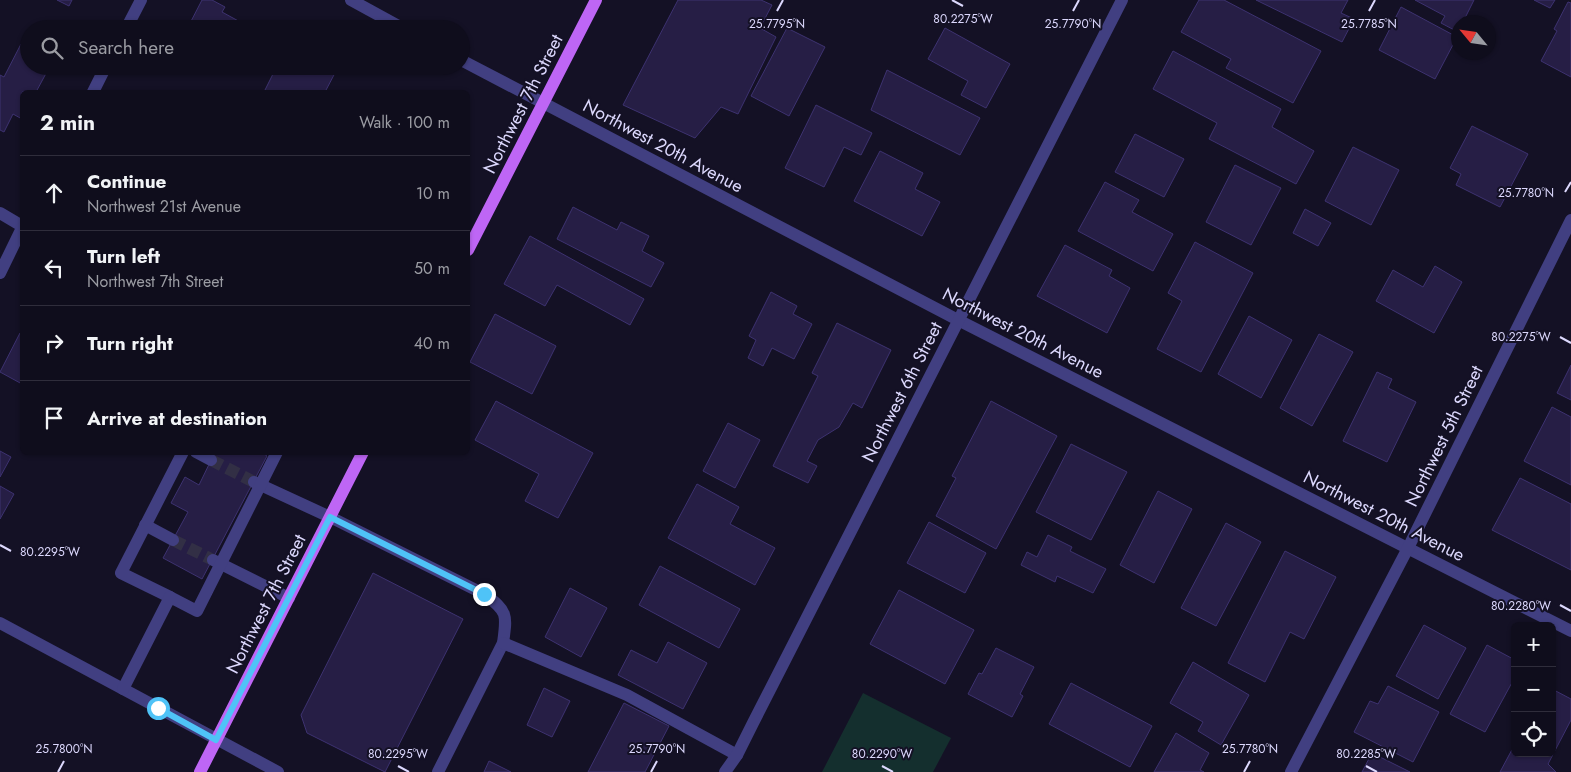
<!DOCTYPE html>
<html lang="en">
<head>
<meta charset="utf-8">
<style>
  :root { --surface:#0f0d1c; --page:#181625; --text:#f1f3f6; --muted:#9b9ca3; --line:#2f2d3b }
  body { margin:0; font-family:Jost,sans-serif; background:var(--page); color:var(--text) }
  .controls { position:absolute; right:15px; bottom:15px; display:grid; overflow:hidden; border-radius:8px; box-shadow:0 1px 4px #0004 }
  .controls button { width:45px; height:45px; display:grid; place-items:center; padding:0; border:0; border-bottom:1px solid var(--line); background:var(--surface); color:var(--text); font:25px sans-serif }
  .compass { position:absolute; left:1451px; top:15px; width:45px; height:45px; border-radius:50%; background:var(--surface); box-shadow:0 1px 4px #0004; rotate:299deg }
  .stop { position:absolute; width:15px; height:15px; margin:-11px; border:4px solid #4fc3f7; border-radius:50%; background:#fff }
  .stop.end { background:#4fc3f7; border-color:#fff; box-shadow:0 1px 5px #0008 }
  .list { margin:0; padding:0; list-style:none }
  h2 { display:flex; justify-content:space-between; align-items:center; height:65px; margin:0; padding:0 20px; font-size:21px }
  h2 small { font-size:16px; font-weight:400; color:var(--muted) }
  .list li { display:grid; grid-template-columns:32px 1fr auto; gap:15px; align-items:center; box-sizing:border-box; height:75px; padding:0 20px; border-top:1px solid var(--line) }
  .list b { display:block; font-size:19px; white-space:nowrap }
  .list p { margin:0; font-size:16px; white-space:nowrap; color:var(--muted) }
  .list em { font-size:16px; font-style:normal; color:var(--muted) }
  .icon { flex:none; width:28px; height:28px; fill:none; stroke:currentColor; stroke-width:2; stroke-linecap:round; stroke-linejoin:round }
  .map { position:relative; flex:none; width:1571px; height:772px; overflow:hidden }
  .search { position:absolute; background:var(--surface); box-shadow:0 1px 4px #0004; left:20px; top:20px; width:450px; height:55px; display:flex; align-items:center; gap:12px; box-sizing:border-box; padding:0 18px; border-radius:28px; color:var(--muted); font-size:19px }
  .panel { position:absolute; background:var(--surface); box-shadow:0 1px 4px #0004; left:20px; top:90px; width:450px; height:365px; border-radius:8px }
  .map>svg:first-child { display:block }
  .green { fill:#142f2e }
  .building { fill:#261e45; stroke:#3d3270 }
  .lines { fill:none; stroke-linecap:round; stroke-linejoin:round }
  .minor-tunnel { stroke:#322f45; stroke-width:12; stroke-dasharray:12 6; stroke-linecap:butt }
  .minor { stroke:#413f81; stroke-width:12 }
  .major { stroke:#be66f5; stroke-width:12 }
  .route { stroke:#4fc3f7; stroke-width:6 }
  .ticks { fill:none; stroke:#dcd8fd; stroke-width:2 }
  .labels { text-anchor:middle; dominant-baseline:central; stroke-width:4; stroke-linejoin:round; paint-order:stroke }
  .street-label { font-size:18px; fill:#dcd8fd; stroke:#141125 }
  .ticks-label { font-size:12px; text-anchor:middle; fill:#dcd8fd; stroke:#141125; stroke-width:4; stroke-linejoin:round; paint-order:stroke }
</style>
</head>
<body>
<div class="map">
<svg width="1571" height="772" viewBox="0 0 1571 772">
  <rect width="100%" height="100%" fill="#141125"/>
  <path class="green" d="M863,693l88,45 -18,34h-111z"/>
  <g class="building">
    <path d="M57,0h15l-3,6z"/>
    <path d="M202,0h10l13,7 -3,5 31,17h-66z"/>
    <path d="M678,0h83l11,5 -12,23 16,9 -38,77 -17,-7 -26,31 -72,-33z"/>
    <path d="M1199,0h25l97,51 -28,52 -67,-35 5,-9 -50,-27z"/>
    <path d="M1256,0h92l-7,13 13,6 -12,23z"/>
    <path d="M1415,0h59l-11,22h-5v10l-17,-9 4,-7z"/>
    <path d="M1534,0h21l-5,8z"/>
    <path d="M1568,2l3,1v74l-30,-16 16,-30 -3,-2z"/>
    <path d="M1401,7l56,30 -22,42 -56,-29z"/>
    <path d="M787,28l38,19 -36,69 -38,-20z"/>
    <path d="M945,28l65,36 -24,44 -25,-13 7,-14 -40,-22z"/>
    <path d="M21,44l8,4v18h21l-14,26h-14v27l-9,-5 -9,18 -4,-2v-55l4,2z"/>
    <path d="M1173,51l108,58 -9,18 42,24 -18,33 -87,-45 8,-16 -64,-34z"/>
    <path d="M277,66h50l9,5 -11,21h-61z"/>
    <path d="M887,70l93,48 -20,37 -89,-45z"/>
    <path d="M816,105l56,28 -11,22 -17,-8 -20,40 -39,-19z"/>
    <path d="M1472,126l56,28 -28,53 -44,-22 5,-11 -11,-6z"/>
    <path d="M1135,134l49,25 -20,38 -49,-25z"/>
    <path d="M1353,147l46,23 -28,55 -46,-24z"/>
    <path d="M880,151l43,22 -8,16 25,13 -18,34 -68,-35z"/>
    <path d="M1235,165l46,23 -30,57 -45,-23z"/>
    <path d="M1105,182l34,18 -7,12 41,22 -20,37 -75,-40z"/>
    <path d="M573,207l44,23 4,-8 28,14 -7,15 22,12 -13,24 -94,-48z"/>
    <path d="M1305,209l26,14 -13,23 -25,-13z"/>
    <path d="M530,236l114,63 -14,26 -73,-40 -12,21 -41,-22z"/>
    <path d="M1195,242l58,31 -52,99 -44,-23 25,-48 -14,-8z"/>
    <path d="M1065,245l47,25 -3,6 21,12 -23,45 -70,-37z"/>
    <path d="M1435,266l27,16 -28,51 -58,-32 17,-31 30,17z"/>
    <path d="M771,292l26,14 -4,8 19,10 -18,35 -22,-11 -9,18 -15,-8 8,-18 -7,-4z"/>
    <path d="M495,314l61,32 -24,48 -62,-32z"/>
    <path d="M1249,316l43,24 -31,58 -43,-24z"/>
    <path d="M837,323l54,27 -29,58 -9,-5 -14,24 -21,13 -11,21 10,5 -9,17 -35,-17 45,-90 -6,-3z"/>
    <path d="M20,333l2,1v50l-22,-12z"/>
    <path d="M1319,334l34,18 -41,74 -32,-18z"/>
    <path d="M1571,365v35l-14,-7z"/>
    <path d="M1377,372l15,7 -4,9 28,14 -29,60 -44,-21z"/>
    <path d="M496,401l97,52 -35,65 -33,-17 14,-27 -64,-34z"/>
    <path d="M991,401l66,35 -61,113 -60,-33 20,-38 -4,-2z"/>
    <path d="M1552,407l19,10v68l-47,-24z"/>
    <path d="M728,423l32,17 -25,48 -32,-17z"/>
    <path d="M1071,444l56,28 -36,68 -55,-28z"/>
    <path d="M0,451l11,6 -11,20z"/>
    <path d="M215,452h46l6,4 -65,123 -39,-21 25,-46 -17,-9 14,-26 14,8z"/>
    <path d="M1520,478l51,26v66l-79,-40z"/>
    <path d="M697,484l42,23 -9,17 45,24 -20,37 -87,-47z"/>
    <path d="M0,486l14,8 -14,25z"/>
    <path d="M1158,491l34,18 -38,74 -34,-18z"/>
    <path d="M929,522l57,31 -21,40 -58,-30z"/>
    <path d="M1226,523l35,19 -45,84 -35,-18z"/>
    <path d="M1048,535l24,12 -2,4 36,18 -13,24 -36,-17 -2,6 -34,-17 6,-13 10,5z"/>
    <path d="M1285,551l51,26 -32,62 -14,-7 -25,50 -37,-19z"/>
    <path d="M660,566l80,43 -21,39 -80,-43z"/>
    <path d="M373,573l90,46 -78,153 -78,-39 -6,-18z"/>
    <path d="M570,588l37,20 -26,49 -36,-20z"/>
    <path d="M899,590l75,40 -29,54 -75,-40z"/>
    <path d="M1424,625l42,23 -28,51 -42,-23z"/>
    <path d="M668,642l39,21 -24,46 -65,-34 13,-25 26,13z"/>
    <path d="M1487,645l28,15v17l-30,55 -35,-18z"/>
    <path d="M996,648l38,19 -14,27 3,2 -11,21 -44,-23 11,-21 3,1z"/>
    <path d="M1193,662l56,33 -28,50 -23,-14 5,-9 -33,-19z"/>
    <path d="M1071,683l81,43 -22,41 -81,-43z"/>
    <path d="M1388,686l51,26 -26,50 -59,-30 16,-31 8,3z"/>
    <path d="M544,688l26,13 -18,36 -25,-12z"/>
    <path d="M1552,689l19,10v21l-23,44 8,8h-56l15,-28v9h37z"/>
    <path d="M624,703l45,23 -24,46h-57z"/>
    <path d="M1176,733l33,20 -9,17 4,2h-50z"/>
    <path d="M1372,753l38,19h-48z"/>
    <path d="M489,761l22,11h-27z"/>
  </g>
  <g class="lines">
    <g class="minor-tunnel">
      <path d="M211,460l43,22"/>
      <path d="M173,540l40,20"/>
    </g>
    <g class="minor">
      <path d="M351,0l53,29"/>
      <path d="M126,29l15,-29"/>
      <path d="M461,60l497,260 613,311"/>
      <path d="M93,92l13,-26"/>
      <path d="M0,213l22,13"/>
      <path d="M0,273l22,-45"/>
      <path d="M196,452l15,8"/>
      <path d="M254,482l76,35 154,77c24,17 23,21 19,49l-65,129"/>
      <path d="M145,525l28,15"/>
      <path d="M213,560l76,38"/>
      <path d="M170,597l-49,-24 62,-121"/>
      <path d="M0,623l278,149"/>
      <path d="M503,643l124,52 110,60"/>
      <path d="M123,689l47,-92 27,14 80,-159"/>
      <path d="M725,772l12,-17 16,-32 369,-723"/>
      <path d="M1291,772l117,-224 163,-328"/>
    </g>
    <g class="major">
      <path d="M468,250l128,-250"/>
      <path d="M200,772l163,-320"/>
    </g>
  </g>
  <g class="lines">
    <path class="route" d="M158,708l58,32 114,-223 154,77"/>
  </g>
  <path class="ticks" d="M952,0l11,6M777,11l6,-11M1073,11l6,-11M1369,11l6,-11M1565,192l6,-10M1560,337l11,6M0,545l11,6M1560,605l11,6M398,766l11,6M882,766l11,6M1366,766l11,6M58,772l6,-11M651,772l6,-11M1244,772l6,-11"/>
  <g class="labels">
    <g class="street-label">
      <text transform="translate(523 104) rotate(-63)">Northwest 7th Street</text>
      <text transform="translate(663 146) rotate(28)">Northwest 20th Avenue</text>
      <text transform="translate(1023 333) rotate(27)">Northwest 20th Avenue</text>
      <text transform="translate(902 392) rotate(-63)">Northwest 6th Street</text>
      <text transform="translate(1444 436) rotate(-64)">Northwest 5th Street</text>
      <text transform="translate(1384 516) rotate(27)">Northwest 20th Avenue</text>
      <text transform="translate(266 604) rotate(-63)">Northwest 7th Street</text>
    </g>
  </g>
  <g class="ticks-label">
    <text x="963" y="23">80.2275°W</text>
    <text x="777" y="28">25.7795°N</text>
    <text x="1073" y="28">25.7790°N</text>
    <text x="1369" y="28">25.7785°N</text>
    <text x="1526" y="197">25.7780°N</text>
    <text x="1521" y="341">80.2275°W</text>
    <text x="50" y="556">80.2295°W</text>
    <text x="1521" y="610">80.2280°W</text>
    <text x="64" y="753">25.7800°N</text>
    <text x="657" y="753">25.7790°N</text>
    <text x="1250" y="753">25.7780°N</text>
    <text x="398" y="758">80.2295°W</text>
    <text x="882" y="758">80.2290°W</text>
    <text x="1366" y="758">80.2285°W</text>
  </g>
</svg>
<div class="controls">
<button>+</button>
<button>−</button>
<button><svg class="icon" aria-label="locate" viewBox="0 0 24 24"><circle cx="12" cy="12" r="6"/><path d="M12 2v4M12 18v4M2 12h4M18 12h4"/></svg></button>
</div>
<svg class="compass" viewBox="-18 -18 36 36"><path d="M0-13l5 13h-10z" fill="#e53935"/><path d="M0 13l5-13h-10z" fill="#9b9ca3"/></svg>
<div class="stop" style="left:158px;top:708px"></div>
<div class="stop end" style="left:484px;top:594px"></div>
<div class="search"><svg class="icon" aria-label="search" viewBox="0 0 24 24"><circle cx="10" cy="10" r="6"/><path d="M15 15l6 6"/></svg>Search here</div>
<section class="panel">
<h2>2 min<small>Walk · 100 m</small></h2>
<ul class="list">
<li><svg class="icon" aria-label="ahead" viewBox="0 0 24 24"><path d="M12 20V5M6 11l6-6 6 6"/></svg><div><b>Continue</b><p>Northwest 21st Avenue</p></div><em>10 m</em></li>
<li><svg class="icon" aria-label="left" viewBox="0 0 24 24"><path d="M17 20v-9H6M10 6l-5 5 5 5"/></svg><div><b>Turn left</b><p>Northwest 7th Street</p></div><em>50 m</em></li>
<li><svg class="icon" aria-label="right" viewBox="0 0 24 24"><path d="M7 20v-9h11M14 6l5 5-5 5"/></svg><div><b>Turn right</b></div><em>40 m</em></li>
<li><svg class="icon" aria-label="arrive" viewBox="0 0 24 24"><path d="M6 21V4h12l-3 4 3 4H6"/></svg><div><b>Arrive at destination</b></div></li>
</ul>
</section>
</div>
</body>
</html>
